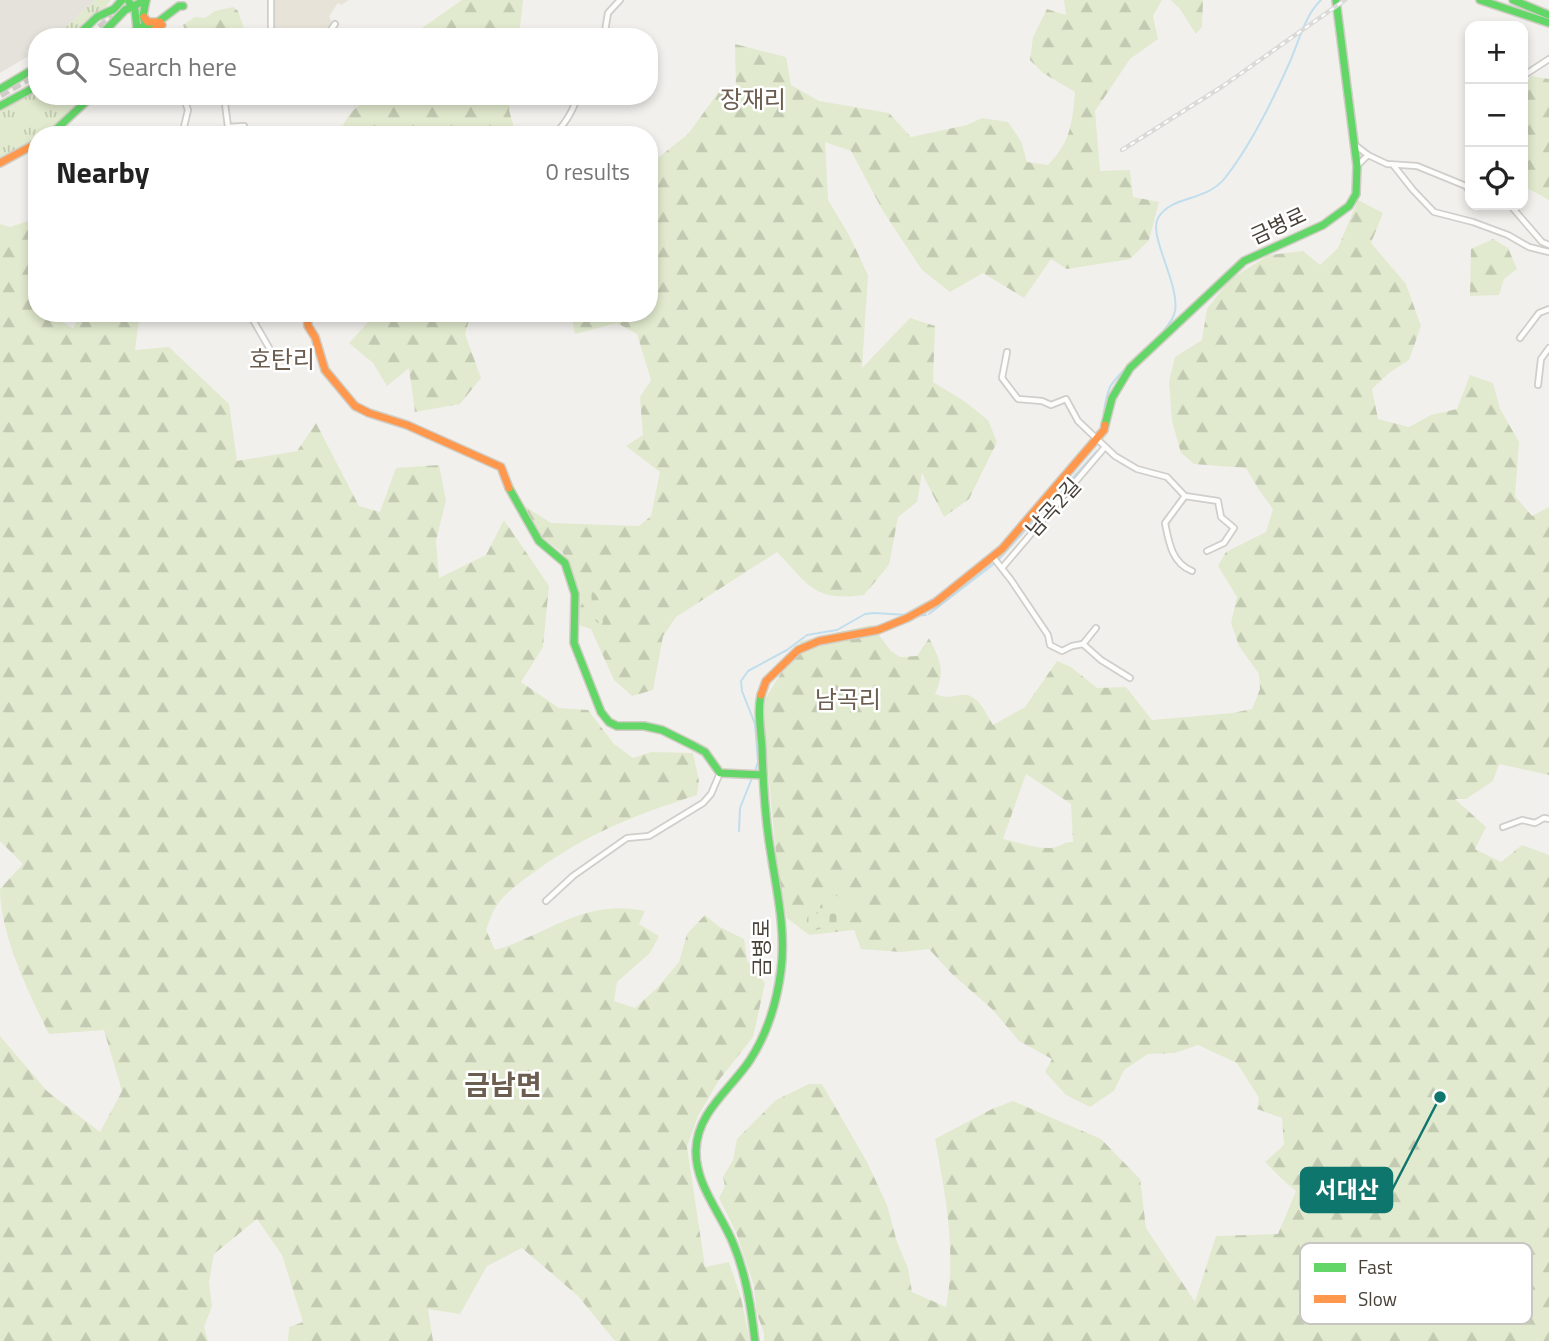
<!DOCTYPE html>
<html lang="en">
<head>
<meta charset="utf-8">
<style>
  :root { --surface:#fff; --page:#f6f6f6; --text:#222; --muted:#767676; --line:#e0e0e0 }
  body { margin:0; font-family:"Titillium Web","Noto Sans KR",sans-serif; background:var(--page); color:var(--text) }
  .controls { position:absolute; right:21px; top:21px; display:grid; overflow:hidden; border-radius:14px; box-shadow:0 4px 10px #0003 }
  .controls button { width:63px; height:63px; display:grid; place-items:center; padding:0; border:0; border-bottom:2px solid var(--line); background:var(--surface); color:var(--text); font:35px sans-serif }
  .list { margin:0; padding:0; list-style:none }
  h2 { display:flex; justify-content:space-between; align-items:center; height:91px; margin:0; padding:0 28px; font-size:30px }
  h2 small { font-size:23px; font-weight:400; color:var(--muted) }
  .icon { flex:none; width:38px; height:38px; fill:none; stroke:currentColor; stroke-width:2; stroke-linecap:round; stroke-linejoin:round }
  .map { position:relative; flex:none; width:1549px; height:1341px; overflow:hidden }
  .search { position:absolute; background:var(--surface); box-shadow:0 4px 10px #0003; left:28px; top:28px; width:630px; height:77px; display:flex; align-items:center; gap:18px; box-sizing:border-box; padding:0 24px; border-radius:28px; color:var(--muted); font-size:26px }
  .panel { position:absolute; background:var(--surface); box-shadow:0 4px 10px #0003; left:28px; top:126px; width:630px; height:196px; border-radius:28px }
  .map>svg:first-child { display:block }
  .residential { fill:#e5e1db }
  .education { fill:#e8e3d8 }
  .forest { fill:url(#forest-firs); fill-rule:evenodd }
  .cemetery { fill:url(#cemetery-stones) }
  .park { fill:url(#park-tufts) }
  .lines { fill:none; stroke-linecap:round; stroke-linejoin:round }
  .stream { stroke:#c0deed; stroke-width:2 }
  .highway-tunnel { stroke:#d0cdc8; stroke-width:9; stroke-dasharray:9 4.5; stroke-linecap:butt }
  .street-casing { stroke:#d0ceca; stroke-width:8 }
  .fast-casing { stroke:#d0cdc4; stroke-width:10 }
  .slow-casing { stroke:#d0cdc4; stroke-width:10 }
  .street { stroke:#fdfdfc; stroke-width:4.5 }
  .fast { stroke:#63d668; stroke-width:7 }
  .slow { stroke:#ff974d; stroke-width:7 }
  .rail-casing { stroke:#dadad9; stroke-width:4.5 }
  .rail { stroke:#fff; stroke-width:2; stroke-dasharray:5; stroke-linecap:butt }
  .labels { text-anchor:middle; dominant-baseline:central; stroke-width:5; stroke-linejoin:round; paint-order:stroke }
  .street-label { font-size:21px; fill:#484138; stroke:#fff }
  .quarter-label { font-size:24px; fill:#6b5e50; stroke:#fff }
  .district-label { font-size:28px; font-weight:bold; fill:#6b5e50; stroke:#fff }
  .key { fill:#fff; stroke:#c8c6c3; stroke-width:2 }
  .key-label { font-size:19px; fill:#484138 }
  .leader { fill:none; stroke:#0f766e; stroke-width:2.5 }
  .callout-dot { fill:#0f766e; stroke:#fff; stroke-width:2.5 }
  .callout { fill:#0f766e; stroke:#0f766e; stroke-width:2.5 }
  .callout-label { font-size:23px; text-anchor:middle; font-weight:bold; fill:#fff }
</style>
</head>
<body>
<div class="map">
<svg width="1549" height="1341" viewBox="0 0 1549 1341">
  <defs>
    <pattern id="forest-firs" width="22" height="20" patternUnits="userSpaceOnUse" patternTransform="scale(1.75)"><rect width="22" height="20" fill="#e1eace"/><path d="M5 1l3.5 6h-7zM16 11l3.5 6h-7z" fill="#c3cab2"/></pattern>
    <pattern id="cemetery-stones" width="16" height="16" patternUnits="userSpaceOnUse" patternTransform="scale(1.75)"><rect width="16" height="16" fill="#e1eace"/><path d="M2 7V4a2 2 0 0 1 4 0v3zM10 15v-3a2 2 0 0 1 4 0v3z" fill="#c3cab2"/></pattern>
    <pattern id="park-tufts" width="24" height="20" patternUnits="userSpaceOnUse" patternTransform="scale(1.75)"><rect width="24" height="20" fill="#e1eace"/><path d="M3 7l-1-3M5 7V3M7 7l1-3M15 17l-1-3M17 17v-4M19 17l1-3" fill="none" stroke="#c3cab2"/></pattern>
  </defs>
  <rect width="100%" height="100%" fill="#f2f0ec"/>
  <path class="residential" d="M0,0h95l-40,37h-18v14l-37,22z"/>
  <path class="education" d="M274,0h75l-8,5 -3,-2 -9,13 4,8 -8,13h-41l-12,-7z"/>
  <g class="forest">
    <path d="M462,0h61l-4,37h-110z"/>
    <path d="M1064,0h98l-9,16 5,23 -28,20 -35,52 5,60 30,-1 3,27 26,5 -10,38 -19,19 -63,10 -16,-10 -27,39 -41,-25 -33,19 -28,-22 -39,-59 -32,-60 -26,-9 3,58 21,35 19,40 -6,93 48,-50 25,8 -2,56 31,19 24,19 9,22 -28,57 -25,18 -22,-44 -5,29 -19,15 -9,48 -25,30c-51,7 -55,-10 -87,-43l-101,65 -13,19 -10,54 -21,6 -18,-16 -23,-51 -13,-4 1,-14 -3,-29 -13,-29 -24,-18 -21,-33 33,21 88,3 12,-10 9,-44 -34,-26 17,-11 -3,-38 11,-17 -14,-46 -20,-11 -42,11 -4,-21h78v-163l9,8 30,-24 30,-41 18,-4 -1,-45 51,13 5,28 28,16 70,12 22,24 56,-12 15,-7 26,4 13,19 6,21 21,3c23,-24 24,-41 27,-73l-32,-19 -13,-13 3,-23 14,-28 19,6z"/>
    <path d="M1171,0h32l-1,27 -6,7 -16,-25z"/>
    <path d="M233,7l5,4 9,26h-59l-5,-12 12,-8 10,1 10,-7z"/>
    <path d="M1531,76l18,3v121l-26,-14v-97z"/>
    <path d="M378,96h133l-2,14 7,25h-177c8,-22 18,-31 39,-39z"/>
    <path d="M1358,200l25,13 -12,30 35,41 15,42 -12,34 -20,13 -17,16 6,30 31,8 22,-12 26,-6 13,-34 23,8 7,26 19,33 -4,54 17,20 17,-9v268l-50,-11 -6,17 -27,18h-11l31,28 -11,22 26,13 21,-17 27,10v486h-785v-8l-8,-22 -2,-25 -18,-54 -17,-34 6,-12 -2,-9 10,-17 4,-21 39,-39 33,-16h13l45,78 20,43 10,37 11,26 4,24 34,15c11,-56 -1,-113 -11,-168l57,-30 21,-8 88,38 39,40 6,49 49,74 21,-66 62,-2 18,-43 -14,-12 -17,-17 19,-17 -2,-27 -25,-9 2,-11 -22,-35 -39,-18 -23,8 -27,1 -24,16 -10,21 -24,16 -24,-12 -21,-23 7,-13 -33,-18 -27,-32 -40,-35 -23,-25 -28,3 -40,-3 -7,-19 -45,5 -22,-17 -9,-43 -14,-146 1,-30 36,-58 70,-16 20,26 9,6 17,-1 12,-18c11,22 17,32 6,56 13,5 15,2 27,1 16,-2 24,19 31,30l32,-18 32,-46 14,6 26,21 29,-1 26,33 81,-7 19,-4 8,-20 -1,-15 -20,-28 -8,-23 6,-26 -19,-31 8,-14 40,-20 7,-23 -14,-19 -13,-22 -52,-4 -13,-11 -9,-32 -3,-39 6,-25 27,-17 5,-31 22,-29 40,-25 34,-4 17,14 18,-17zM1026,774l45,30 2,38c-9,-1 -13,5 -22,6 -16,1 -32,-6 -48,-9z"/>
    <path d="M37,218v76l-3,5 3,14h9l27,15 9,-15h58l-5,37 34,-3 60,57 8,57 60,-10 19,-28 43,83 21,6 16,-44 43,-3 7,35 -10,41 3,37 47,-23 18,-35 45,66 -6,61 -22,35 38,26 29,2 26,34 19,14 18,-6 42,1 6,28 -2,14c-59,19 -109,38 -160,75 -14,10 -30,21 -40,35 -5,7 -8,17 -11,25l9,20c54,-16 89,-52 150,-39l-6,13 20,12 -9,17 -33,29 -3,19 21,7 23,-21 21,-25 8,-28 18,-19 13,11 26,13 3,21 18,23 -12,54 -34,43 -21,36 -11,31 18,120 24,-5 12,36 9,43h-135l-37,-45 -56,-48 -35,18 -27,48 -32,-5 5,32h-145l1,-14 14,-5 -21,-67 -25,-36 -43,35 -5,28 3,24 -8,21 4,14h-208v-305l47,55 53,41 22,-41 -18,-61 -55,4c-20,-40 -49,-100 -49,-145l23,-25 -23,-23v-617l10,3z"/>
    <path d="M1493,239l15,9 9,21 -13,10 -5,16 -29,1 1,-47z"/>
    <path d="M395,313h76l-6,21 16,44 -21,26 -45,8 -6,-44 -22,18 -14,-23 -24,-20 22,-24z"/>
  </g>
  <g class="cemetery">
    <path d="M581,587c13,1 17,10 22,21l-4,5 3,2 1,7 -2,4c-11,-11 -21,-20 -22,-36z"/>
    <path d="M833,894l9,5 2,13 -6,6 -2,9h-11l-15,5 -4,-3 1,-11 3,-4 -6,-5v-7l2,-2 6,1 3,3 -2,8 3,2 4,-1v-7l2,-2 3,4 3,-2 -1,-9z"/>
  </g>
  <g class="park">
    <path d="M95,0h16l-6,8 -33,29h-17z"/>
    <path d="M37,88v8h47l-33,33 -51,30v-50z"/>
  </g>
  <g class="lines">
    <g class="stream">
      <path d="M1102,424c2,-12 3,-26 8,-37 13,-23 62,-55 65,-76 5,-27 -27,-75 -17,-93 13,-23 48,-16 67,-40 26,-33 46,-74 63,-112 10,-21 16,-50 33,-66"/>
      <path d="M999,559l98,-108"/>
      <path d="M929,614l66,-51"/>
      <path d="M913,616l13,-1"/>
      <path d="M755,771l3,-9 -3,-38 -13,-33 -1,-10 7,-10 39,-21 20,-15 30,-5 28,-16 9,-1 34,2"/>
      <path d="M739,831l1,-23 12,-30"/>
    </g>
    <g class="highway-tunnel">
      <path d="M90,37l23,-20"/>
      <path d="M0,94l37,-21"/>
    </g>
    <g class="street-casing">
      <g id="street">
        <path d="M271,0v29l9,8"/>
        <path d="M326,37l9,-13"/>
        <path d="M604,37l4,-24 12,-13"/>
        <path d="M1523,76l26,-17"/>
        <path d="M224,96l4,31 16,-1"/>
        <path d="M182,135l6,-25 -5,-14"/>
        <path d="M553,135c10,-7 22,-27 24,-39"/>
        <path d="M1355,145l13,10 19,9 30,2 49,20 4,6"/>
        <path d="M1357,166l11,-11"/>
        <path d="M1394,166l19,24 21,22 39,10 35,13 21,12 20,5"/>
        <path d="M1510,205l32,37 7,3"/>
        <path d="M249,313l22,38"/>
        <path d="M1520,338l19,-25 10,-4"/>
        <path d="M1007,352l-5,26 16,21 24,2 9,4 15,-6 12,22 37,35 22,13 30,8 18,19 33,5 3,16 13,11 -10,15 -17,8"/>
        <path d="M1538,385l3,-26 8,-11"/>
        <path d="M1185,496l-20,27c4,20 7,40 27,48"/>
        <path d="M993,557l18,23 37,55 2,10 12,6 10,-5 11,-2"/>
        <path d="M1002,568l103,-121"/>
        <path d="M1083,644l18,16 29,18"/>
        <path d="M1083,644l13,-16"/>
        <path d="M1503,827l19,-7 13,3 9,-5 5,1"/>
        <path d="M546,901l27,-25 54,-38 22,-2 54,-33 8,-9 9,-21"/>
      </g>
    </g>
    <g class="fast-casing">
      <g id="fast">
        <path d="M146,0l-3,16 3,11"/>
        <path d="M1480,0l69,23"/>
        <path d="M1513,0l36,15"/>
        <path d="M129,2l6,8 2,19"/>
        <path d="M76,37l21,-20 17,-8 8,-9"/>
        <path d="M99,37l26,-27 21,-10"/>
        <path d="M134,37l5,-10 11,1 29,-22h4"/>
        <path d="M0,89l37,-22"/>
        <path d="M0,106l37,-20"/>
        <path d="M50,135l42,-39"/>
        <path d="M1105,425l7,-27 18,-30 114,-107 79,-36 26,-19 7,-12 1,-28 -21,-166"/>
        <path d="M509,488l30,53 26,22 10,31 -1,49 27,69 8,10 8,4h27l18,4 32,16 11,6 15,21 43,2"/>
        <path d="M755,1341c-4,-34 -9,-67 -22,-98 -13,-31 -38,-59 -37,-93 1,-38 35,-61 54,-90 17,-26 27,-59 31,-90 5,-39 -4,-78 -10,-116 -6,-35 -8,-71 -9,-106 -1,-17 -5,-37 -1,-53"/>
      </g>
    </g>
    <g class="slow-casing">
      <g id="slow">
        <path d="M144,17l4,5h12"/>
        <path d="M150,32l12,-7"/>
        <path d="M0,163l37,-20"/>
        <path d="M307,313l1,13 7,11 10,33 30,36 14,7 38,12 94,42 8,21"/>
        <path d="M761,695l5,-14 32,-31 21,-9 59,-11 29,-12 29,-16 66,-53 102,-119 1,-5"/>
      </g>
    </g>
    <use href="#street" class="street"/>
    <use href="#fast" class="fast"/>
    <use href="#slow" class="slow"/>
    <g class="rail-casing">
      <path id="rail" d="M1122,150l101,-64 122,-86"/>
    </g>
    <use href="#rail" class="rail"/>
  </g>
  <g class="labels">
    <g class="street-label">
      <text transform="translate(1278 225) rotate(-25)">금병로</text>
      <text transform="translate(1053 507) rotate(-48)">남곡2길</text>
      <text transform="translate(761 948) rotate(-90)">금병로</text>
    </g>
    <g class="quarter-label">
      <text x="753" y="99">장재리</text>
      <text x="282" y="359">호탄리</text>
      <text x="848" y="699">남곡리</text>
    </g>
    <g class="district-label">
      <text x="503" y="1084">금남면</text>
    </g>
  </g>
  <rect x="1300" y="1243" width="232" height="81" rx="10" class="key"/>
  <rect x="1314" y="1263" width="32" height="9" fill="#63d668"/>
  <rect x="1314" y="1295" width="32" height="8" fill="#ff974d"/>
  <g class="key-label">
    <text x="1358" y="1274">Fast</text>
    <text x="1358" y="1306">Slow</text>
  </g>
  <path class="leader" d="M1440 1097L1392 1190"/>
  <circle class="callout-dot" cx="1440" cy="1097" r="7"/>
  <rect class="callout" x="1301" y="1168" width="91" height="44" rx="7"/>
  <g class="callout-label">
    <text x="1347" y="1198">서대산</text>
  </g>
</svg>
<div class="controls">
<button>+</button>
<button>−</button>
<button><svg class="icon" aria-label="locate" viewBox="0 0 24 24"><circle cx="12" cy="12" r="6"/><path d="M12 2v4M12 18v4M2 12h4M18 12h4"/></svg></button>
</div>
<div class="search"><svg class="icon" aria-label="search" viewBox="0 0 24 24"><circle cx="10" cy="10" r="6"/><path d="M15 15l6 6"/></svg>Search here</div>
<section class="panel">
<h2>Nearby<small>0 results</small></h2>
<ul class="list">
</ul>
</section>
</div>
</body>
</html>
